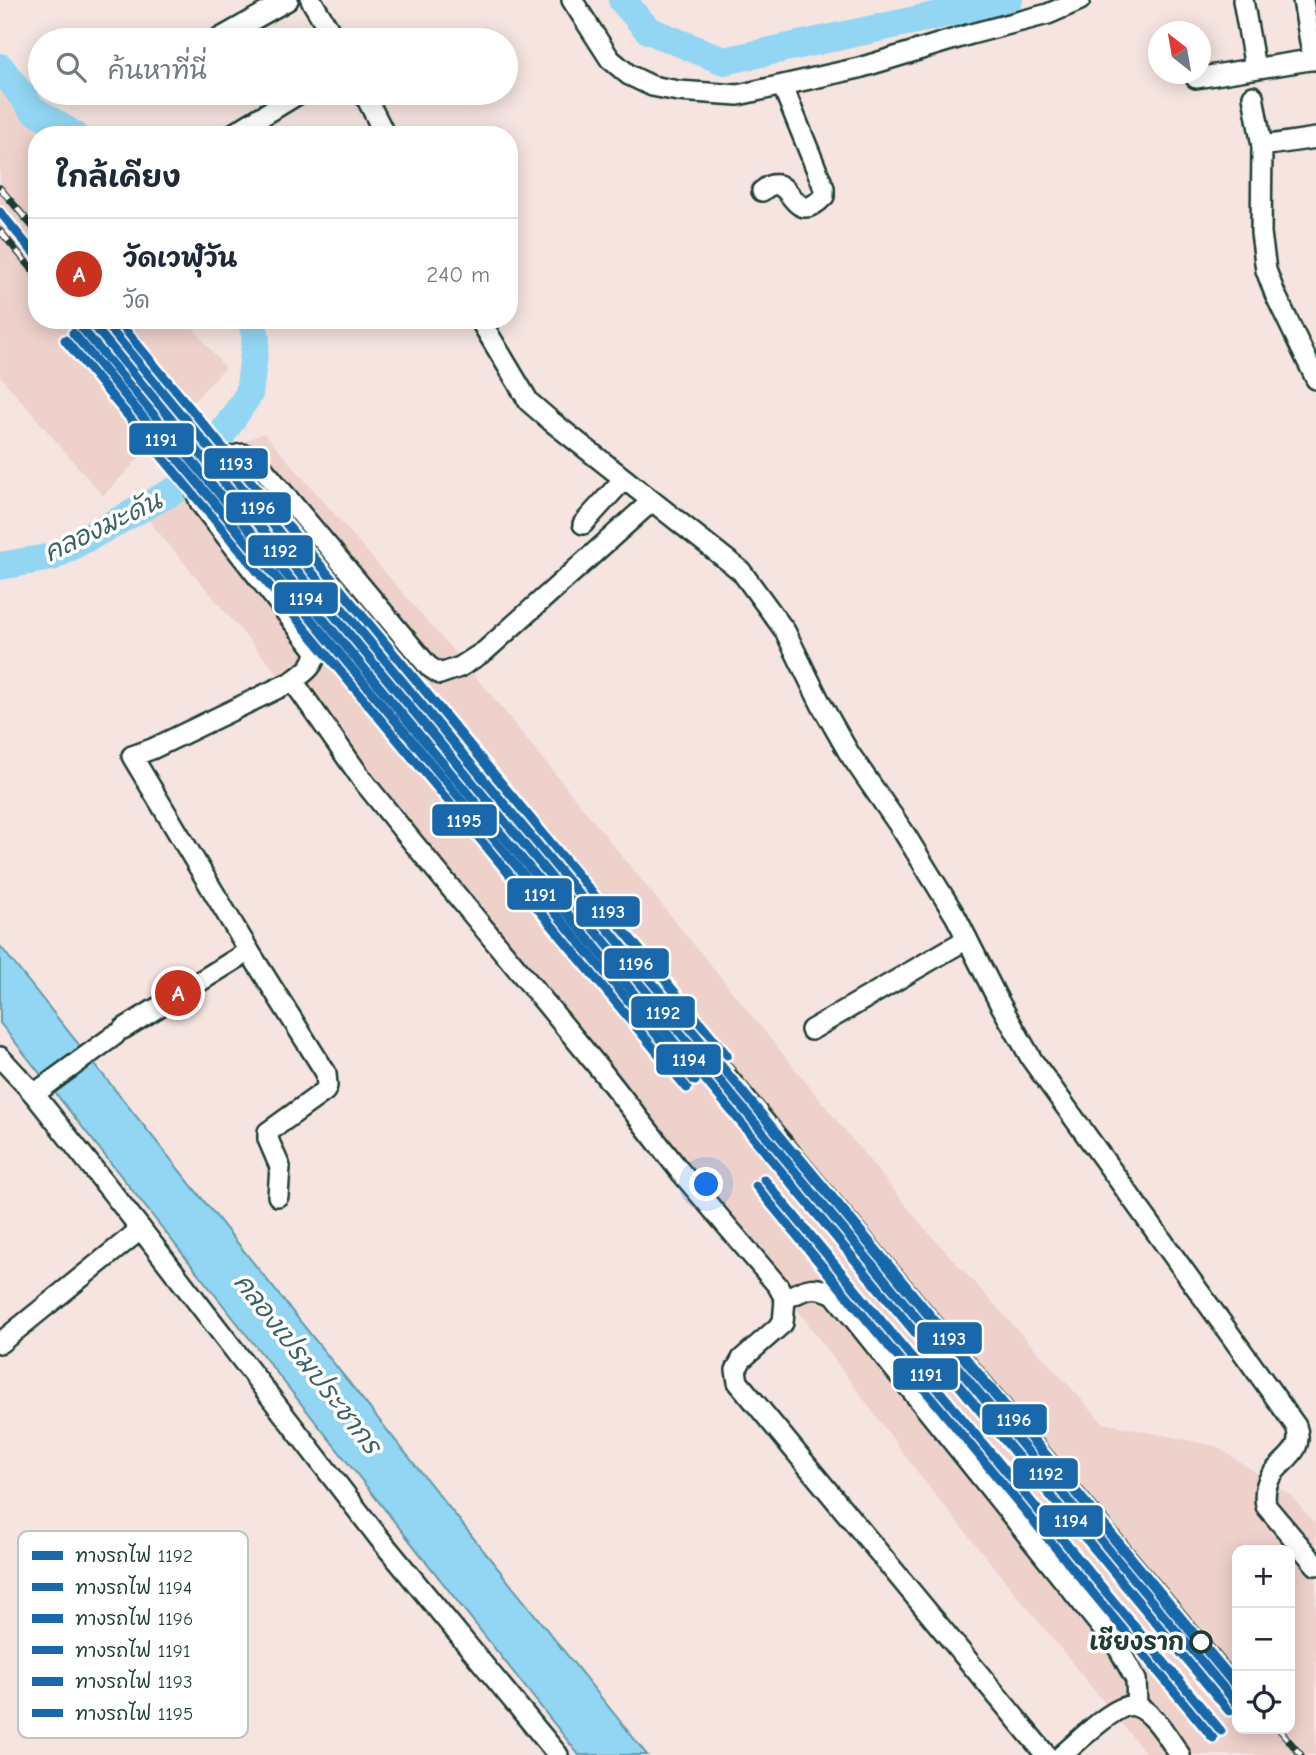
<!DOCTYPE html>
<html lang="th">
<head>
<meta charset="utf-8">
<style>
  :root { --surface:#fff; --page:#f2f2f3; --text:#1f2937; --muted:#747a83; --line:#e0e1e3; --accent:#c8321e }
  body { margin:0; font-family:"Comic Neue","Playpen Sans Thai",sans-serif; background:var(--page); color:var(--text) }
  .controls { position:absolute; right:21px; bottom:21px; display:grid; overflow:hidden; border-radius:14px; box-shadow:0 4px 18px #0003 }
  .controls button { width:63px; height:63px; display:grid; place-items:center; padding:0; border:0; border-bottom:2px solid var(--line); background:var(--surface); color:var(--text); font:35px sans-serif }
  .compass { position:absolute; left:1148px; top:21px; width:63px; height:63px; border-radius:50%; background:var(--surface); box-shadow:0 4px 18px #0003; rotate:329deg }
  .you { position:absolute; left:707px; top:1185px; width:24px; height:24px; margin:-18px; border:5px solid #fff; border-radius:50%; background:#1a73e8; box-shadow:0 0 0 10px #1a73e833 }
  .badge { display:grid; place-items:center; width:46px; height:46px; border-radius:50%; background:var(--accent); color:#fff; font-size:23px; font-weight:700 }
  .pin { position:absolute; translate:-50% -50%; border:4px solid #fff; box-shadow:0 2px 7px #0006 }
  .list { margin:0; padding:0; list-style:none }
  h2 { display:flex; justify-content:space-between; align-items:center; height:91px; margin:0; padding:0 28px; font-size:30px }
  h2 small { font-size:23px; font-weight:400; color:var(--muted) }
  .list li { display:grid; grid-template-columns:46px 1fr auto; gap:21px; align-items:center; box-sizing:border-box; height:112px; padding:0 28px; border-top:2px solid var(--line) }
  .list b { display:block; font-size:26px; white-space:nowrap }
  .list p { margin:0; font-size:23px; white-space:nowrap; color:var(--muted) }
  .list em { font-size:23px; font-style:normal; color:var(--muted) }
  .icon { flex:none; width:38px; height:38px; fill:none; stroke:currentColor; stroke-width:2; stroke-linecap:round; stroke-linejoin:round }
  .map { position:relative; flex:none; width:1316px; height:1755px; overflow:hidden }
  .search { position:absolute; background:var(--surface); box-shadow:0 4px 18px #0003; left:28px; top:28px; width:490px; height:77px; display:flex; align-items:center; gap:18px; box-sizing:border-box; padding:0 24px; border-radius:38px; color:var(--muted); font-size:26px }
  .panel { position:absolute; background:var(--surface); box-shadow:0 4px 18px #0003; left:28px; top:126px; width:490px; height:203px; border-radius:28px }
  .map>svg:first-child { display:block }
  .built { fill:#eed1cb; fill-rule:evenodd }
  .water { fill:#92d6f3; stroke:#6499a7; stroke-width:2 }
  .lines { fill:none; stroke-linecap:round; stroke-linejoin:round }
  .river { stroke:#92d6f3; stroke-width:28 }
  .minor-casing { stroke:#1f3d34; stroke-width:24 }
  .minor { stroke:#fff; stroke-width:19 }
  .rail-casing { stroke:#1f3d34; stroke-width:7 }
  .rail { stroke:#fff; stroke-width:4.5; stroke-dasharray:13; stroke-linecap:butt }
  .rail-1-casing { stroke:#fff; stroke-width:14 }
  .rail-2-casing { stroke:#fff; stroke-width:14 }
  .rail-3-casing { stroke:#fff; stroke-width:14 }
  .rail-4-casing { stroke:#fff; stroke-width:14 }
  .rail-5-casing { stroke:#fff; stroke-width:14 }
  .rail-6-casing { stroke:#fff; stroke-width:14 }
  .rail-1 { stroke:#1968ab; stroke-width:9 }
  .rail-2 { stroke:#1968ab; stroke-width:9 }
  .rail-3 { stroke:#1968ab; stroke-width:9 }
  .rail-4 { stroke:#1968ab; stroke-width:9 }
  .rail-5 { stroke:#1968ab; stroke-width:9 }
  .rail-6 { stroke:#1968ab; stroke-width:9 }
  .stop-dot { fill:#fff; stroke:#1f3d34; stroke-width:3.5 }
  .labels { text-anchor:middle; dominant-baseline:central; stroke-width:7; stroke-linejoin:round; paint-order:stroke }
  .stop-label { font-size:24px; font-weight:bold; fill:#1f3d34; stroke:#fff; text-anchor:end }
  .water-label { font-size:26px; font-style:italic; fill:#3c6364; stroke:#fff }
  .key { fill:#fff; stroke:#bcc5c2; stroke-width:2 }
  .key-label { font-size:19px; fill:#1f3d34 }
  .line-badge { stroke:#fff; stroke-width:2.5 }
  .badge-label { font-size:19px; text-anchor:middle; font-weight:bold; fill:#fff }
</style>
</head>
<body>
<div class="map">
<svg width="1316" height="1755" viewBox="0 0 1316 1755">
  <rect width="100%" height="100%" fill="#f5e4e0"/>
  <filter id="ink" filterUnits="userSpaceOnUse"><feTurbulence type="fractalNoise" baseFrequency=".0143" numOctaves="2"/><feDisplacementMap in="SourceGraphic" scale="14" xChannelSelector="R" yChannelSelector="G"/><feConvolveMatrix kernelMatrix="1 2 1 2 8 2 1 2 1" color-interpolation-filters="sRGB"/></filter>
  <g filter="url(#ink)">
    <g class="built">
      <path d="M0,84l40,51h-3v185h150l38,48 -122,128 -103,-120z"/>
      <path d="M264,433l223,257 438,539 178,194 113,23 75,50 25,29v230h-169l-223,-274 -225,-305 -550,-655 77,-72zM1237,1550h53v179h-53z"/>
    </g>
    <path class="water" d="M0,946l647,809h-68l-579,-732z"/>
    <g class="lines">
      <g class="river">
        <path d="M622,0l26,30 76,31 285,-61"/>
        <path d="M0,67l32,42 42,26"/>
        <path d="M0,566l52,-9 138,-75 59,-88 7,-57 -5,-17"/>
      </g>
      <g class="minor-casing">
        <g id="minor">
          <path d="M311,0l24,40"/>
          <path d="M572,0l38,59 19,16 23,11 26,5 60,4 121,-27 112,-34 77,-20 32,-14"/>
          <path d="M1243,0l12,68"/>
          <path d="M1303,0l10,60"/>
          <path d="M217,40l71,-40"/>
          <path d="M1196,78l120,-19"/>
          <path d="M364,93l21,42"/>
          <path d="M1253,96l9,50"/>
          <path d="M231,135l69,-42"/>
          <path d="M1316,138l-54,8 -1,87 5,37 9,24 41,85"/>
          <path d="M762,191c3,-2 6,-5 10,-6 21,-5 22,43 52,11v-8l-41,-101"/>
          <path d="M480,320l49,82 22,19 190,150 44,60 36,73 28,49 54,78 53,86 43,85 33,58 264,366c13,37 -38,34 -30,80l50,59"/>
          <path d="M583,524l41,-45"/>
          <path d="M293,681l71,101 38,47 202,245 75,96 99,116 7,13 -2,24 -41,36 -6,11 2,12 308,373"/>
          <path d="M249,951l77,122 1,13 -2,5 -57,41v7l12,28 -2,29"/>
          <path d="M123,1029l126,-78 -117,-195 20,-7 141,-68c12,-9 22,-15 23,-30l-115,-147c-2,-5 -6,-10 -3,-16 5,-9 31,-32 40,-33 6,-2 11,1 17,4l173,207 12,8 20,-7 25,-16 167,-150"/>
          <path d="M811,1030l156,-91"/>
          <path d="M0,1057l34,37 107,135 238,309 179,217"/>
          <path d="M34,1094l81,-59"/>
          <path d="M785,1299c20,-10 27,-15 49,-5l285,355 17,31 1,26"/>
          <path d="M0,1343l141,-114"/>
          <path d="M1062,1755c15,-12 55,-54 73,-49 19,5 34,34 45,49"/>
        </g>
      </g>
      <use href="#minor" class="minor"/>
      <g class="rail-casing">
        <g id="rail">
          <path d="M0,188l37,44"/>
          <path d="M0,231l37,44"/>
          <path d="M74,320l706,846"/>
          <path d="M110,320l1127,1358"/>
          <path d="M1279,1729l22,26"/>
        </g>
      </g>
      <use href="#rail" class="rail"/>
      <g class="rail-1-casing">
        <g id="rail-1">
          <path d="M0,212l37,45"/>
          <path d="M89,320l1148,1384"/>
        </g>
      </g>
      <g class="rail-2-casing">
        <path id="rail-2" d="M81,327l1148,1384"/>
      </g>
      <g class="rail-3-casing">
        <path id="rail-3" d="M103,320l1134,1368"/>
      </g>
      <g class="rail-4-casing">
        <g id="rail-4">
          <path d="M73,333l622,748"/>
          <path d="M764,1179l457,552"/>
        </g>
      </g>
      <g class="rail-5-casing">
        <g id="rail-5">
          <path d="M117,320l610,735"/>
          <path d="M796,1153l441,532"/>
        </g>
      </g>
      <g class="rail-6-casing">
        <g id="rail-6">
          <path d="M65,340l622,748"/>
          <path d="M756,1186l457,552"/>
        </g>
      </g>
      <use href="#rail-1" class="rail-1"/>
      <use href="#rail-2" class="rail-2"/>
      <use href="#rail-3" class="rail-3"/>
      <use href="#rail-4" class="rail-4"/>
      <use href="#rail-5" class="rail-5"/>
      <use href="#rail-6" class="rail-6"/>
    </g>
  </g>
  <circle class="stop-dot" cx="1201" cy="1642" r="10"/>
  <g class="labels">
    <g class="stop-label">
      <text x="1184" y="1642">เชียงราก</text>
    </g>
    <g class="water-label">
      <text transform="translate(103 527) rotate(-26)">คลองมะดัน</text>
      <text transform="translate(307 1364) rotate(52)">คลองเปรมประชากร</text>
    </g>
  </g>
  <rect x="18" y="1531" width="230" height="207" rx="10" class="key"/>
  <rect x="32" y="1551" width="31" height="9" fill="#1968ab"/>
  <rect x="32" y="1583" width="31" height="8" fill="#1968ab"/>
  <rect x="32" y="1614" width="31" height="9" fill="#1968ab"/>
  <rect x="32" y="1646" width="31" height="8" fill="#1968ab"/>
  <rect x="32" y="1677" width="31" height="9" fill="#1968ab"/>
  <rect x="32" y="1709" width="31" height="8" fill="#1968ab"/>
  <g class="key-label">
    <text x="75" y="1562">ทางรถไฟ 1192</text>
    <text x="75" y="1594">ทางรถไฟ 1194</text>
    <text x="75" y="1625">ทางรถไฟ 1196</text>
    <text x="75" y="1657">ทางรถไฟ 1191</text>
    <text x="75" y="1688">ทางรถไฟ 1193</text>
    <text x="75" y="1720">ทางรถไฟ 1195</text>
  </g>
  <g class="line-badge">
    <rect x="128" y="422" width="67" height="34" rx="7" fill="#1968ab"/>
    <rect x="203" y="447" width="66" height="33" rx="7" fill="#1968ab"/>
    <rect x="225" y="491" width="67" height="33" rx="7" fill="#1968ab"/>
    <rect x="247" y="534" width="67" height="33" rx="7" fill="#1968ab"/>
    <rect x="273" y="581" width="66" height="34" rx="7" fill="#1968ab"/>
    <rect x="431" y="803" width="67" height="34" rx="7" fill="#1968ab"/>
    <rect x="506" y="877" width="67" height="34" rx="7" fill="#1968ab"/>
    <rect x="575" y="895" width="66" height="33" rx="7" fill="#1968ab"/>
    <rect x="603" y="947" width="67" height="33" rx="7" fill="#1968ab"/>
    <rect x="630" y="995" width="66" height="34" rx="7" fill="#1968ab"/>
    <rect x="655" y="1043" width="67" height="33" rx="7" fill="#1968ab"/>
    <rect x="916" y="1321" width="67" height="34" rx="7" fill="#1968ab"/>
    <rect x="892" y="1357" width="67" height="34" rx="7" fill="#1968ab"/>
    <rect x="981" y="1403" width="67" height="33" rx="7" fill="#1968ab"/>
    <rect x="1012" y="1457" width="67" height="33" rx="7" fill="#1968ab"/>
    <rect x="1038" y="1504" width="66" height="34" rx="7" fill="#1968ab"/>
  </g>
  <g class="badge-label">
    <text x="161" y="446">1191</text>
    <text x="236" y="470">1193</text>
    <text x="258" y="514">1196</text>
    <text x="280" y="557">1192</text>
    <text x="306" y="605">1194</text>
    <text x="464" y="827">1195</text>
    <text x="540" y="901">1191</text>
    <text x="608" y="918">1193</text>
    <text x="636" y="970">1196</text>
    <text x="663" y="1019">1192</text>
    <text x="689" y="1066">1194</text>
    <text x="949" y="1345">1193</text>
    <text x="926" y="1381">1191</text>
    <text x="1014" y="1426">1196</text>
    <text x="1046" y="1480">1192</text>
    <text x="1071" y="1527">1194</text>
  </g>
</svg>
<div class="controls">
<button>+</button>
<button>−</button>
<button><svg class="icon" aria-label="locate" viewBox="0 0 24 24"><circle cx="12" cy="12" r="6"/><path d="M12 2v4M12 18v4M2 12h4M18 12h4"/></svg></button>
</div>
<svg class="compass" viewBox="-18 -18 36 36"><path d="M0-13l5 13h-10z" fill="#e53935"/><path d="M0 13l5-13h-10z" fill="#747a83"/></svg>
<div class="you"></div>
<div class="pin badge" style="left:178px;top:993px">A</div>
<div class="search"><svg class="icon" aria-label="search" viewBox="0 0 24 24"><circle cx="10" cy="10" r="6"/><path d="M15 15l6 6"/></svg>ค้นหาที่นี่</div>
<section class="panel">
<h2>ใกล้เคียง<small></small></h2>
<ul class="list">
<li><span class="badge">A</span><div><b>วัดเวฬุวัน</b><p>วัด</p></div><em>240 m</em></li>
</ul>
</section>
</div>
</body>
</html>
